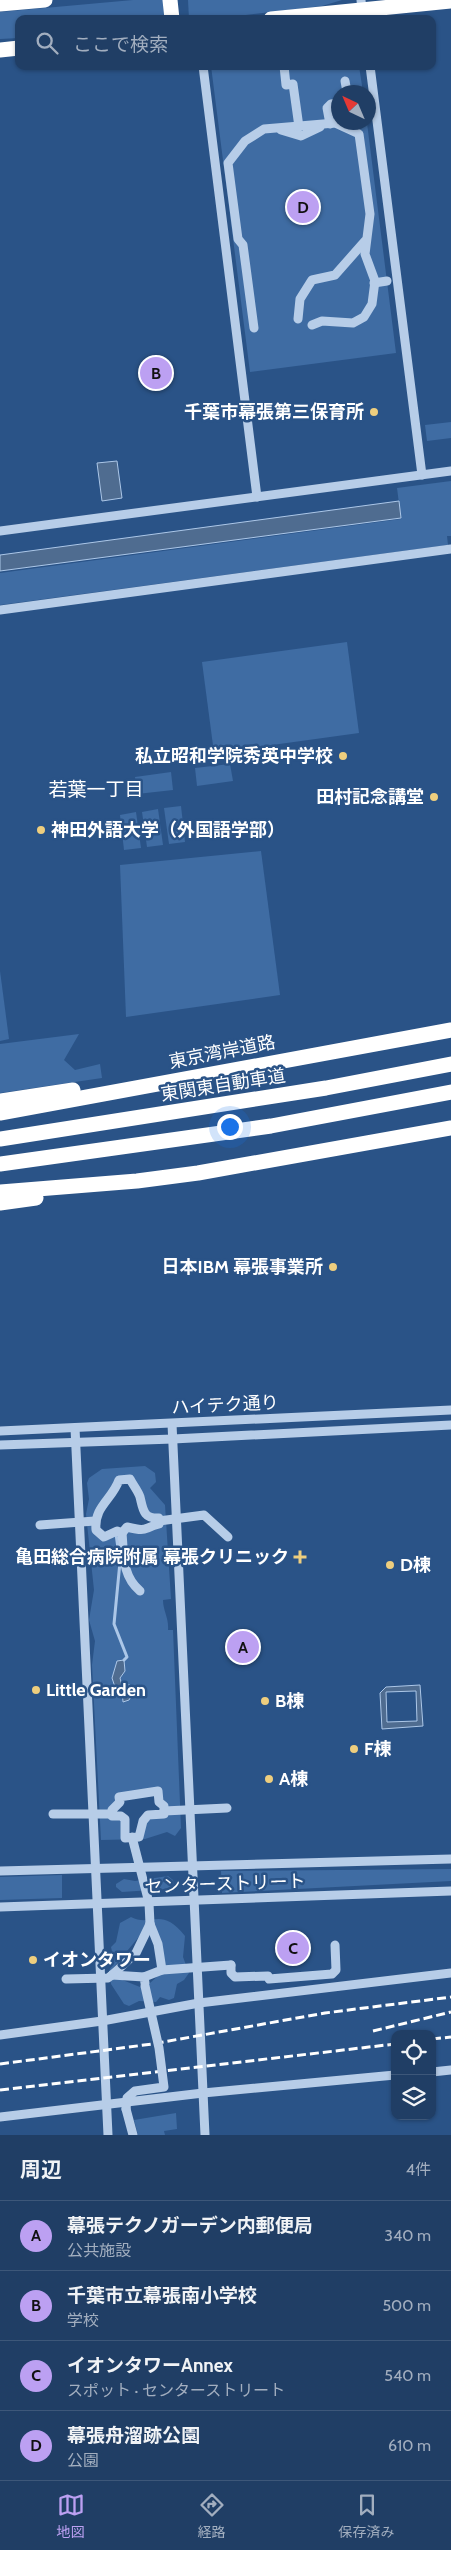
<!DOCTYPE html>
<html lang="ja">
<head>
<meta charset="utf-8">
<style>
  :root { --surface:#203e65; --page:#28456b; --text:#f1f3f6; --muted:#a2aebf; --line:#3d5779; --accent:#bca0f2 }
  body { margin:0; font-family:Cabin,"Noto Sans JP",sans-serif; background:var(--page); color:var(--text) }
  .controls { position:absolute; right:15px; bottom:15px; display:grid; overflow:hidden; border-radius:10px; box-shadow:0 1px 4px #0004 }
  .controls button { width:45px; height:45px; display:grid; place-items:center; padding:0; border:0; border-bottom:1px solid var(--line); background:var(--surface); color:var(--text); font:25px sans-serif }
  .compass { position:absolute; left:331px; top:85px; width:45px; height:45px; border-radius:50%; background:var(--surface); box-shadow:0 1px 4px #0004; rotate:316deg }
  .you { position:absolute; left:229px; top:1126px; width:18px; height:18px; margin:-12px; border:4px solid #fff; border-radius:50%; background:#1a73e8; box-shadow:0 0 0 8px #1a73e833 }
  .badge { display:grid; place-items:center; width:32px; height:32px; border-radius:50%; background:var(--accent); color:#111; font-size:16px; font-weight:700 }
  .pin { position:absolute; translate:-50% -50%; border:2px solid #fff; box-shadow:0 1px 5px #0006 }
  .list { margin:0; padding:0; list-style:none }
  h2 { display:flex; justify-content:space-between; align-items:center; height:65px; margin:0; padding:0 20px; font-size:21px }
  h2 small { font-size:16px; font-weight:400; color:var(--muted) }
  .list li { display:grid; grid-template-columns:32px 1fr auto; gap:15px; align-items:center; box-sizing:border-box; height:70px; padding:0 20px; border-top:1px solid var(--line) }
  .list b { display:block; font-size:19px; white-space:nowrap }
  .list p { margin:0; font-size:16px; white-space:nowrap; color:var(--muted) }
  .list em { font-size:16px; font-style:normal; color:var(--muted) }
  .icon { flex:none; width:28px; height:28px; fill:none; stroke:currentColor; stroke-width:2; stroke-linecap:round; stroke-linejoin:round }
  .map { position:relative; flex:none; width:451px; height:2135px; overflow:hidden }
  .search { position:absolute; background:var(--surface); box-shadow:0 1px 4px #0004; left:15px; right:15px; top:15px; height:55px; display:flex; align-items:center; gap:12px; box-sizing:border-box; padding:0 18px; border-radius:10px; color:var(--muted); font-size:19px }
  .sheet { height:345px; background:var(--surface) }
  nav { display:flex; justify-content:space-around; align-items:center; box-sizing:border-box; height:70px; border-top:1px solid var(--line); background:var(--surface); font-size:14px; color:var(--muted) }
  nav a { display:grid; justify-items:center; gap:2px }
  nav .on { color:var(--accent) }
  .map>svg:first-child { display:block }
  .green { fill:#3f6ca3; fill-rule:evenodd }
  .water { fill:#4f6c90; stroke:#acc7e8; fill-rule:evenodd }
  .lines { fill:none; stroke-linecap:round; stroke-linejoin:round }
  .stream { stroke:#acc7e8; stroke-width:3 }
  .minor { stroke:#b7cde8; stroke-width:9 }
  .highway { stroke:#fff; stroke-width:15 }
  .rail { stroke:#fff; stroke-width:3; stroke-dasharray:9 4; stroke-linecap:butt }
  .minor-bridge { stroke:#b7cde8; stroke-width:9 }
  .poi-dot { fill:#eece7e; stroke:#2a5387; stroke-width:2 }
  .labels { text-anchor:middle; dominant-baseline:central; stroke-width:5; stroke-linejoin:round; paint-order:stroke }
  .poi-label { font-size:18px; font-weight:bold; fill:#fff; stroke:#2a5387; text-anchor:start }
  .street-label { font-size:18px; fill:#fff; stroke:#2a5387 }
  .neighbourhood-label { font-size:19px; fill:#fff; stroke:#2a5387 }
</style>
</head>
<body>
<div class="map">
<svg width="451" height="2135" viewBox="0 0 451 2135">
  <rect width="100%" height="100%" fill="#2a5387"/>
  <g class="green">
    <path d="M133,0h30l1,19h-145v19l-19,1v-27z"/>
    <path d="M188,0h154l-20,6 -109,13h-24z"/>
    <path d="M211,66h148l4,26h-25v30l29,1 29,230 -146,19z"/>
    <path d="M451,422v16l-24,3 -2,-16z"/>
    <path d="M451,481v55h-4l1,9 -448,60v-32l401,-54 -4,-31z"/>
    <path d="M347,642l12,91 -145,20 -12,-91z"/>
    <path d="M230,764l3,17 -36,5 -2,-18z"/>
    <path d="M171,772l2,18 -36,4 -2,-17z"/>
    <path d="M181,806l4,36 -16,2 -5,-36z"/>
    <path d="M158,809l5,36 -16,2 -5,-35z"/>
    <path d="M136,812l5,36 -17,2 -4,-35z"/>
    <path d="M261,851l19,144 -154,22 -6,-152z"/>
    <path d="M0,971l9,68 -9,2z"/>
    <path d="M79,1034l-15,26 11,10 25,-6 2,14 -102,15v-49z"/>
    <path d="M145,1466l10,7 1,9 -6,6 15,17 6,94 -8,1c0,11 6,18 5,30h5l8,198 -6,8 -8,-4 -22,7 -44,1 -9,-175 3,-24 -6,-21 5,-30 -8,-76 3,-15 -2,-16 2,-5 13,-9zM130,1479l25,46 -55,10 -4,-5 11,-32 12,-18zM158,1791l5,23 -20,7 -4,16h-14l-4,-21 -9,-6 7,-13z"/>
    <path d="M451,1869v12l-229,12 -1,-22z"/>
    <path d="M62,1875v23l-62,2v-23z"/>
    <path d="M168,1876l5,4 1,6 -7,3 -45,3 -6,-5v-3l8,-5 11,2z"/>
    <path d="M131,1917c20,11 30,-12 54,19l-2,21 6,16 -5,7 -7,4 -3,14 -5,2 -9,-3 -4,5 -17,-1 -10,5 -5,-2 -13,-20 -2,-13 5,-10 -3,-14 5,-5 4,-19zM155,1924l5,50 -10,9 -10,4 -20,-8 -8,-10 31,-37 2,-7z"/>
    <path d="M176,2113l1,16 -13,2 1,4h-27l-4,-15z"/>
  </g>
  <g class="water">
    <path d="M117,461l5,37 -20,3 -5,-38z"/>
    <path d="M399,501l2,17 -401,53v-16z"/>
    <path d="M124,1660l1,11 -5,7 2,8 8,-1 2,10 -3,5 -6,2 -1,-12h-6l-4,-12 5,-17z"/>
    <path d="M420,1685l3,41 -41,3 -2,-36 6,-6zM416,1691l1,30 -30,1 -1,-30z"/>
  </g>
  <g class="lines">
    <path class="stream" d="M116,1534l4,28 -6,62 13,33 -3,3"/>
    <g class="minor">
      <path d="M361,0l2,19"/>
      <path d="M203,66l54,431"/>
      <path d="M284,66l2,19 7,-1 6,43"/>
      <path d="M370,66l52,409"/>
      <path d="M345,81l2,11"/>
      <path d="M330,124l-3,-16 4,-4 7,-1"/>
      <path d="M281,130l20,6 19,-9"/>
      <path d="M374,283l13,-2"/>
      <path d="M298,319l2,-20 12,-19 23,-5 30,-34"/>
      <path d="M254,328l-11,-83 -5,-6 -10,-76 17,-22 19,-12 71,-6 24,11 11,80 -5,40 10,27 -3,23 -8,13 -11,6 -31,-2 -10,4"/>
      <path d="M0,531l451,-60"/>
      <path d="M0,610l451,-61"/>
      <path d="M172,1424l33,711"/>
      <path d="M75,1428l33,707"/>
      <path d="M0,1431l451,-21"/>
      <path d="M0,1445l173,-6 278,-14"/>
      <path d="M130,1479c3,6 8,12 10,18 3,12 3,22 19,21v6c-18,5 -11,8 -32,3l-5,6 -5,-2 -13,6 -8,-7c-2,-24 16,-30 23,-50z"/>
      <path d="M122,1533c2,22 0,43 18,58"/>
      <path d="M158,1791l1,11 5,4v8l-16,1 -5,6 -4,16 -14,1v-19l-4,-3h-9v-6l8,-8 -1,-5z"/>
      <path d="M0,1871l451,-12"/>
      <path d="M0,1907l451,-16"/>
      <path d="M231,1965v8l4,4 33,-1 1,3 63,-5 4,-4 -1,-25"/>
      <path d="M112,1975l24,-22 14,-29"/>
      <path d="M112,1975l32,2 1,6"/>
      <path d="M144,1977l18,-7 -4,-26 -8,-20"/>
      <path d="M0,2035l102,-14 97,-18 252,-30"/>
      <path d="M432,2072l19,-2"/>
      <path d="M126,2109l7,26"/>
      <path d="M0,2117l203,-24 192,-18"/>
    </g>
    <g class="highway">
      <path d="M170,0l2,19"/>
      <path d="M0,4l45,-4"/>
      <path d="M271,19l180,-18"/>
      <path d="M0,50l19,-2"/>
      <path d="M0,1101l73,-11"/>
      <path d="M0,1113l451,-83"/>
      <path d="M0,1139l326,-51 125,-24"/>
      <path d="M0,1164l271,-38 180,-34"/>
      <path d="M0,1192l137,-11 61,-8 253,-45"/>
      <path d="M0,1203l36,-5"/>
    </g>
    <g class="rail">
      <path d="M373,2031l78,-19"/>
      <path d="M432,2039l19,-2"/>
      <path d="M0,2064l152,-20 173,-31 126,-16"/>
      <path d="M0,2090l395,-46"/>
    </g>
    <g class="minor-bridge">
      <path d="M159,1521l45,-6 24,22"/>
      <path d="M40,1525l55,-4"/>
      <path d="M164,1811l63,-3"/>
      <path d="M53,1814h59"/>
      <path d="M132,1837l17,66 1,21"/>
      <path d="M162,1970l69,-5"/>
      <path d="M66,1979l42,-1 4,-3"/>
      <path d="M126,2109l1,-11 8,-7 29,-4 -5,-39 -14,-62"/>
    </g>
  </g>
  <g class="poi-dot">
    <circle cx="374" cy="412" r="5"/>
    <circle cx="343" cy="756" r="5"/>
    <circle cx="434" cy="797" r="5"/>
    <circle cx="41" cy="830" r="5"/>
    <circle cx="333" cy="1267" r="5"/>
    <path d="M297.5 1549.5h5v5h5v5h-5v5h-5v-5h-5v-5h5z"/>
    <circle cx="390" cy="1565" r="5"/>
    <circle cx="36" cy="1690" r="5"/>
    <circle cx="265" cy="1701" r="5"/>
    <circle cx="354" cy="1749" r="5"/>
    <circle cx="269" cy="1779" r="5"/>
    <circle cx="33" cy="1960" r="5"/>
  </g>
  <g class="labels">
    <g class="poi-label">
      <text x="364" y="412" text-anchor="end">千葉市幕張第三保育所</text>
      <text x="333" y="756" text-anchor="end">私立昭和学院秀英中学校</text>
      <text x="424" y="797" text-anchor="end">田村記念講堂</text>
      <text x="51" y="830">神田外語大学（外国語学部）</text>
      <text x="323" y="1267" text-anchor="end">日本IBM 幕張事業所</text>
      <text x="289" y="1557" text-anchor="end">亀田総合病院附属 幕張クリニック</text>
      <text x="400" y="1565">D棟</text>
      <text x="46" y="1690">Little Garden</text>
      <text x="275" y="1701">B棟</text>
      <text x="364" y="1749">F棟</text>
      <text x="279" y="1779">A棟</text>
      <text x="43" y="1960">イオンタワー</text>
    </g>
    <g class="street-label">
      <text transform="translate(222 1052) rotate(-11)">東京湾岸道路</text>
      <text transform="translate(223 1085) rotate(-9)">東関東自動車道</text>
      <text transform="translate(225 1405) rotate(-3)">ハイテク通り</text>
      <text transform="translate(225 1884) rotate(-2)">センターストリート</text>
    </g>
    <g class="neighbourhood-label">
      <text x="96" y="789">若葉一丁目</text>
    </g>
  </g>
</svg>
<div class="controls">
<button><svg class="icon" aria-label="locate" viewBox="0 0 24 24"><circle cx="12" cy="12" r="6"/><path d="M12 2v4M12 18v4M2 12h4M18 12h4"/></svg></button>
<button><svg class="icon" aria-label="layers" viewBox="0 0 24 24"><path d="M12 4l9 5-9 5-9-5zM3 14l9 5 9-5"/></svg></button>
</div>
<svg class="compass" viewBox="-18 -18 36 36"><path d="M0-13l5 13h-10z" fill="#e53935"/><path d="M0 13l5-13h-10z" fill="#a2aebf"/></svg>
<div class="you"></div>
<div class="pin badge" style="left:243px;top:1647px">A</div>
<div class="pin badge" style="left:156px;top:373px">B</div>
<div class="pin badge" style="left:293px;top:1948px">C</div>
<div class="pin badge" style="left:303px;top:207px">D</div>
<div class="search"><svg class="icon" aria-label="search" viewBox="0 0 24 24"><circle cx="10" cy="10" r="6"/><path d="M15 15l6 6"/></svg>ここで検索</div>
</div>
<section class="sheet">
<h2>周辺<small>4件</small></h2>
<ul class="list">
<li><span class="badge">A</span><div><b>幕張テクノガーデン内郵便局</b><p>公共施設</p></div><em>340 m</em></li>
<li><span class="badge">B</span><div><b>千葉市立幕張南小学校</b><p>学校</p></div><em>500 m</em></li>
<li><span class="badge">C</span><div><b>イオンタワーAnnex</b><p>スポット · センターストリート</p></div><em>540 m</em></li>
<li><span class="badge">D</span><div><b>幕張舟溜跡公園</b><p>公園</p></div><em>610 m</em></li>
</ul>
</section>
<nav>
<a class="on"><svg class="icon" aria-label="map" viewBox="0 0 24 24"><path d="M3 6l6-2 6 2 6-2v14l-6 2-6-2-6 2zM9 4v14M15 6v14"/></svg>地図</a>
<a><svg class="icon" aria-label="directions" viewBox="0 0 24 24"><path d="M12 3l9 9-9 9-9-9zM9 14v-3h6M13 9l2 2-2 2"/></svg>経路</a>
<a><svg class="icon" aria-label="saved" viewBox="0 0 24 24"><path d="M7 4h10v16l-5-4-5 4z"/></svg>保存済み</a>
</nav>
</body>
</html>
